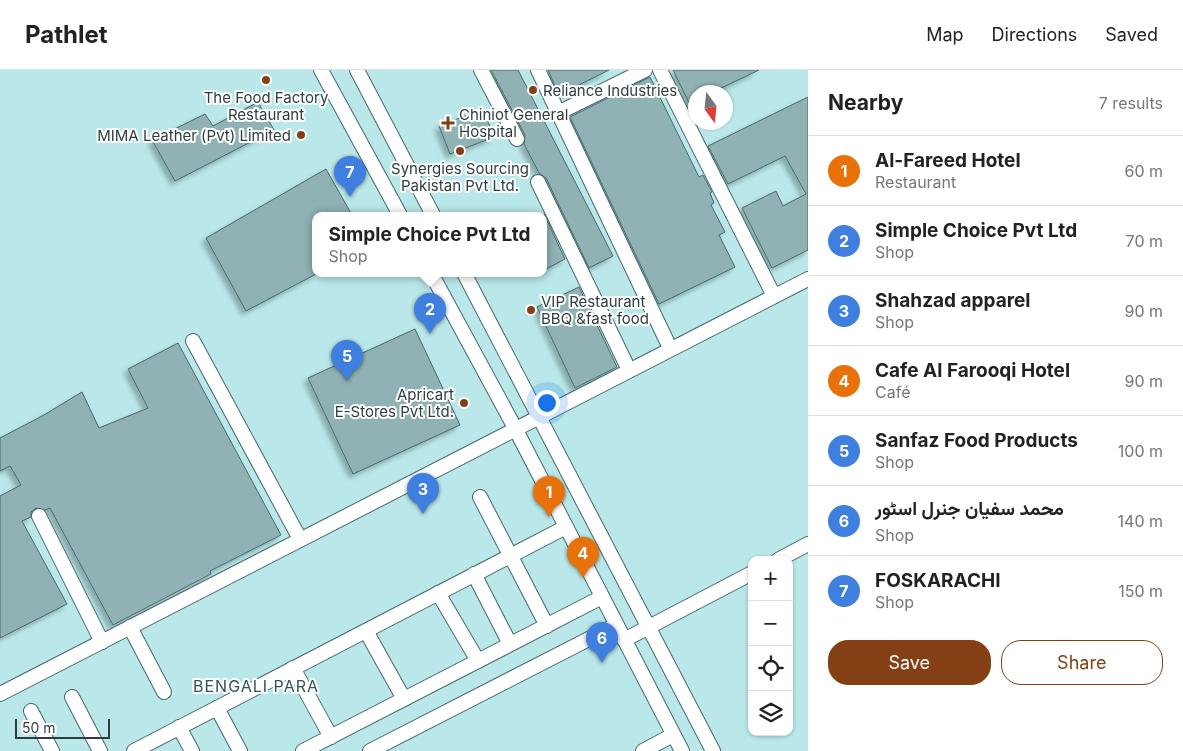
<!DOCTYPE html>
<html lang="en">
<head>
<meta charset="utf-8">
<style>
  :root { --surface:#fff; --page:#f6f6f6; --text:#222; --muted:#767676; --line:#e0e0e0; --accent:#844014 }
  body { margin:0; font-family:Inter,Vazirmatn,sans-serif; background:var(--page); color:var(--text) }
  .controls { position:absolute; right:15px; bottom:15px; display:grid; overflow:hidden; border-radius:10px; box-shadow:0 1px 4px #0004 }
  .controls button { width:45px; height:45px; display:grid; place-items:center; padding:0; border:0; border-bottom:1px solid var(--line); background:var(--surface); color:var(--text); font:25px sans-serif }
  .compass { position:absolute; left:688px; top:15px; width:45px; height:45px; border-radius:50%; background:var(--surface); box-shadow:0 1px 4px #0004; rotate:165deg }
  .scale { position:absolute; left:15px; bottom:12px; width:95px; box-sizing:border-box; padding-left:5px; border:2px solid #2f3d3e; border-top:0; font-size:14px; line-height:18px; white-space:nowrap; color:#2f3d3e; -webkit-text-stroke:4px #fff; paint-order:stroke }
  .you { position:absolute; left:546px; top:332px; width:18px; height:18px; margin:-12px; border:4px solid #fff; border-radius:50%; background:#1a73e8; box-shadow:0 0 0 8px #1a73e833 }
  .badge { display:grid; place-items:center; width:32px; height:32px; border-radius:50%; background:var(--accent); color:#fff; font-size:16px; font-weight:700 }
  .pin { position:absolute; translate:-50% -41px; filter:drop-shadow(0 1px 2px #0008) }
  .pin::after { content:''; position:absolute; top:26px; width:18px; height:15px; background:inherit; clip-path:polygon(0 0,100% 0,50% 100%) }
  .popup { position:absolute; left:312px; top:142px; width:235px; height:65px; box-sizing:border-box; display:grid; place-content:center; border-radius:10px; background:var(--surface); filter:drop-shadow(0 1px 4px #0005); font-size:16px; white-space:nowrap; color:var(--muted) }
  .popup b { font-size:19px; color:var(--text) }
  .popup::after { content:''; position:absolute; left:50%; top:100%; margin-left:-10px; border:10px solid transparent; border-top-color:var(--surface) }
  .list { margin:0; padding:0; list-style:none }
  h2 { display:flex; justify-content:space-between; align-items:center; height:65px; margin:0; padding:0 20px; font-size:21px }
  h2 small { font-size:16px; font-weight:400; color:var(--muted) }
  .list li { display:grid; grid-template-columns:32px 1fr auto; gap:15px; align-items:center; box-sizing:border-box; height:70px; padding:0 20px; border-top:1px solid var(--line) }
  .list b { display:block; font-size:19px; white-space:nowrap }
  .list p { margin:0; font-size:16px; white-space:nowrap; color:var(--muted) }
  .list em { font-size:16px; font-style:normal; color:var(--muted) }
  .actions { display:flex; gap:10px; padding:15px 20px }
  .actions a { flex:1; padding:11px 0; border:1px solid var(--accent); border-radius:20px; text-align:center; font-size:18px; color:var(--accent) }
  .actions .main { background:var(--accent); color:#fff }
  .icon { flex:none; width:28px; height:28px; fill:none; stroke:currentColor; stroke-width:2; stroke-linecap:round; stroke-linejoin:round }
  .map { position:relative; flex:none; width:808px; height:681px; overflow:hidden }
  header { display:flex; align-items:center; gap:30px; box-sizing:border-box; height:70px; padding:0 25px; background:var(--surface); border-bottom:1px solid var(--line) }
  header strong { font-size:24px }
  nav { display:flex; gap:28px; margin-inline-start:auto; font-size:18px }
  main { display:flex }
  aside { flex:1; background:var(--surface) }
  .map>svg:first-child { display:block }
  .built { fill:#bae8ea; fill-rule:evenodd }
  .building { fill:#90b2b4; stroke:#486869; filter:url(#shadow) }
  .lines { fill:none; stroke-linecap:round; stroke-linejoin:round }
  .minor-casing { stroke:#476769; stroke-width:16 }
  .minor { stroke:#fff; stroke-width:14 }
  .poi-dot { fill:#844014; stroke:#fff; stroke-width:2 }
  .labels { text-anchor:middle; dominant-baseline:central; stroke-width:4; stroke-linejoin:round; paint-order:stroke }
  .poi-label { font-size:15px; fill:#2f3d3e; stroke:#fff; text-anchor:start }
  .neighbourhood-label { font-size:16px; letter-spacing:1px; fill:#335354; stroke:#fff }
</style>
</head>
<body>
<header>
<strong>Pathlet</strong>
<nav><a>Map</a><a>Directions</a><a>Saved</a></nav>
</header>
<main>
<div class="map">
<svg width="808" height="681" viewBox="0 0 808 681">
  <defs>
    <filter id="shadow"><feDropShadow dx="-4" dy="4" stdDeviation="2.5" flood-color="#0004"/></filter>
  </defs>
  <rect width="100%" height="100%" fill="#cff3f4"/>
  <path class="built" d="M0,0h808v681h-808zM696,22h30v30h-30zM316,145h228v58h-228zM752,490h37v172h-37z"/>
  <g class="building">
    <path d="M491,0h27l95,186 -24,12 -43,-90 -7,-5 -15,-29 1,-9z"/>
    <path d="M548,0h61l-50,25z"/>
    <path d="M673,0h86l-46,22h-17v25z"/>
    <path d="M650,7l49,100 4,-2 9,17 -2,1 4,10 -3,2 14,27 -6,3 16,32 -76,37 -89,-187z"/>
    <path d="M808,27v153l-36,18 -30,-60 34,-17 7,15 23,-12 -21,-38 -57,28 -20,-38z"/>
    <path d="M258,32l16,28 -99,51 -23,-41 53,-26 8,12z"/>
    <path d="M483,39l11,28 -44,17 -11,-28z"/>
    <path d="M326,99l26,46h-36v59l-70,37 -40,-73z"/>
    <path d="M544,144l21,45 -21,11z"/>
    <path d="M579,217l38,80 -42,21 -38,-81z"/>
    <path d="M415,259l45,96 -107,49 -45,-96z"/>
    <path d="M178,273l103,192 -71,36 1,3 -98,51 -63,-117 -5,2 -9,-2 -5,4v5l-9,4 45,83 -67,34v-142l21,-11 -11,-19 -10,5v-33l44,-23 38,-23 17,36 49,-20 -20,-39z"/>
  </g>
  <g class="lines">
    <g class="minor-casing">
      <g id="minor">
        <path d="M321,0l79,145"/>
        <path d="M357,0l76,145"/>
        <path d="M481,0l36,69"/>
        <path d="M538,0l132,278"/>
        <path d="M660,0l114,226"/>
        <path d="M558,43l87,-43"/>
        <path d="M538,112l91,188"/>
        <path d="M431,203l84,155 167,323"/>
        <path d="M464,203l249,478"/>
        <path d="M193,271l107,198"/>
        <path d="M480,427l67,129"/>
        <path d="M39,446l63,126"/>
        <path d="M778,490l30,-16"/>
        <path d="M474,504l36,70"/>
        <path d="M438,523l40,68"/>
        <path d="M130,557l34,65"/>
        <path d="M366,561l38,68"/>
        <path d="M624,570l128,-67"/>
        <path d="M293,598l38,69"/>
        <path d="M0,624l808,-415"/>
        <path d="M72,627l28,54"/>
        <path d="M217,638l23,43"/>
        <path d="M31,641l21,40"/>
        <path d="M179,657l13,24"/>
        <path d="M134,681l432,-224"/>
        <path d="M303,681l299,-154"/>
        <path d="M370,681l246,-126"/>
        <path d="M643,681l30,-16"/>
      </g>
    </g>
    <use href="#minor" class="minor"/>
  </g>
  <g class="poi-dot">
    <circle cx="266" cy="10" r="5"/>
    <circle cx="533" cy="20" r="5"/>
    <path d="M445.5 45.5h5v5h5v5h-5v5h-5v-5h-5v-5h5z"/>
    <circle cx="301" cy="65" r="5"/>
    <circle cx="460" cy="81" r="5"/>
    <circle cx="531" cy="240" r="5"/>
    <circle cx="464" cy="333" r="5"/>
  </g>
  <g class="labels">
    <g class="poi-label">
      <text x="543" y="20">Reliance Industries</text>
      <text x="266" y="27" text-anchor="middle">The Food Factory<tspan x="266" dy="17">Restaurant</tspan></text>
      <text x="459" y="44">Chiniot General<tspan x="459" dy="17">Hospital</tspan></text>
      <text x="291" y="65" text-anchor="end">MIMA Leather (Pvt) Limited</text>
      <text x="460" y="98" text-anchor="middle">Synergies Sourcing<tspan x="460" dy="17">Pakistan Pvt Ltd.</tspan></text>
      <text x="541" y="231">VIP Restaurant<tspan x="541" dy="17">BBQ &amp;fast food</tspan></text>
      <text x="454" y="324" text-anchor="end">Apricart<tspan x="454" dy="17">E-Stores Pvt Ltd.</tspan></text>
    </g>
    <g class="neighbourhood-label">
      <text x="256" y="616">BENGALI PARA</text>
    </g>
  </g>
</svg>
<div class="controls">
<button>+</button>
<button>−</button>
<button><svg class="icon" aria-label="locate" viewBox="0 0 24 24"><circle cx="12" cy="12" r="6"/><path d="M12 2v4M12 18v4M2 12h4M18 12h4"/></svg></button>
<button><svg class="icon" aria-label="layers" viewBox="0 0 24 24"><path d="M12 4l9 5-9 5-9-5zM3 14l9 5 9-5"/></svg></button>
</div>
<svg class="compass" viewBox="-18 -18 36 36"><path d="M0-13l5 13h-10z" fill="#e53935"/><path d="M0 13l5-13h-10z" fill="#767676"/></svg>
<div class="scale">50 m</div>
<div class="you"></div>
<div class="pin badge" style="left:549px;top:447px;background:#e8710a">1</div>
<div class="pin badge" style="left:430px;top:264px;background:#3f7fe0">2</div>
<div class="popup"><b>Simple Choice Pvt Ltd</b>Shop</div>
<div class="pin badge" style="left:423px;top:444px;background:#3f7fe0">3</div>
<div class="pin badge" style="left:583px;top:508px;background:#e8710a">4</div>
<div class="pin badge" style="left:347px;top:311px;background:#3f7fe0">5</div>
<div class="pin badge" style="left:602px;top:593px;background:#3f7fe0">6</div>
<div class="pin badge" style="left:350px;top:127px;background:#3f7fe0">7</div>
</div>
<aside>
<h2>Nearby<small>7 results</small></h2>
<ul class="list">
<li><span class="badge" style="background:#e8710a">1</span><div><b>Al-Fareed Hotel</b><p>Restaurant</p></div><em>60 m</em></li>
<li><span class="badge" style="background:#3f7fe0">2</span><div><b>Simple Choice Pvt Ltd</b><p>Shop</p></div><em>70 m</em></li>
<li><span class="badge" style="background:#3f7fe0">3</span><div><b>Shahzad apparel</b><p>Shop</p></div><em>90 m</em></li>
<li><span class="badge" style="background:#e8710a">4</span><div><b>Cafe Al Farooqi Hotel</b><p>Café</p></div><em>90 m</em></li>
<li><span class="badge" style="background:#3f7fe0">5</span><div><b>Sanfaz Food Products</b><p>Shop</p></div><em>100 m</em></li>
<li><span class="badge" style="background:#3f7fe0">6</span><div><b>محمد سفیان جنرل اسٹور</b><p>Shop</p></div><em>140 m</em></li>
<li><span class="badge" style="background:#3f7fe0">7</span><div><b>FOSKARACHI</b><p>Shop</p></div><em>150 m</em></li>
</ul>
<div class="actions"><a class="main">Save</a><a>Share</a></div>
</aside>
</main>
</body>
</html>
